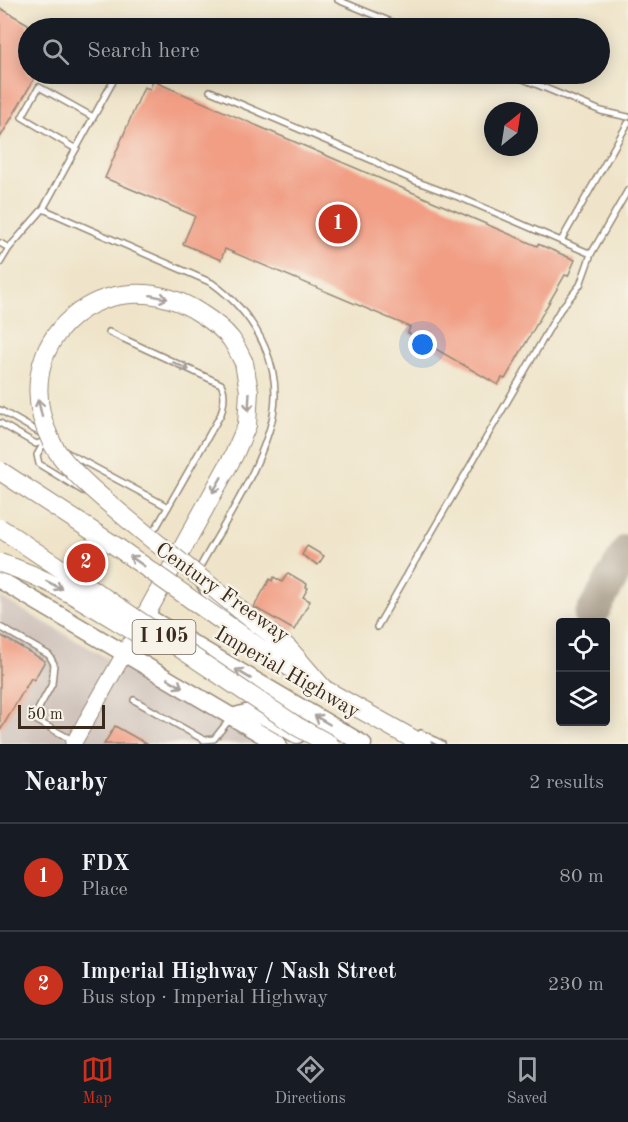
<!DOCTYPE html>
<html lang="en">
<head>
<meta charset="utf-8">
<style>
  :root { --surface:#171b24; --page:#242831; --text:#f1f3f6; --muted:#9ea1a6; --line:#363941; --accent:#c8321e }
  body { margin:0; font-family:"Old Standard TT",serif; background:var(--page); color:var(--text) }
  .controls { position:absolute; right:18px; bottom:18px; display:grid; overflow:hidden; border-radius:6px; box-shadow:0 3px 15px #0003 }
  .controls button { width:54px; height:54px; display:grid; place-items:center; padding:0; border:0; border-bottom:2px solid var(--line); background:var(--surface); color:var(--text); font:30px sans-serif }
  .compass { position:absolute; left:484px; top:102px; width:54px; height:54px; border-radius:50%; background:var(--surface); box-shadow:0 3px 15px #0003; rotate:30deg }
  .scale { position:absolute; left:18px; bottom:15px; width:87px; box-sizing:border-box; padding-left:6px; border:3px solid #3b2a1e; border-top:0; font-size:16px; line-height:21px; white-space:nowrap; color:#3b2a1e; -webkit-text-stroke:4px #f7f3e8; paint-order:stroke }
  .you { position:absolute; left:423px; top:345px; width:21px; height:21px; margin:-15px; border:4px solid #fff; border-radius:50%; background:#1a73e8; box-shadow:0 0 0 9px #1a73e833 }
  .badge { display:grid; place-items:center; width:39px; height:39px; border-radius:50%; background:var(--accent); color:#fff; font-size:20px; font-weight:700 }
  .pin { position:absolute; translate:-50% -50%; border:3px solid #fff; box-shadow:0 2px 6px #0006 }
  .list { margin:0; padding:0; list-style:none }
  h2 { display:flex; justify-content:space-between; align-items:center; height:78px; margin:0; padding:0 24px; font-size:26px }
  h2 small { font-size:20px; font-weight:400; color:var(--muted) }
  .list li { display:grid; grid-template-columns:39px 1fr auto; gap:18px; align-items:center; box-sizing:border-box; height:108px; padding:0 24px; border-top:2px solid var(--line) }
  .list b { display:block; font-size:22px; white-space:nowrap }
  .list p { margin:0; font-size:20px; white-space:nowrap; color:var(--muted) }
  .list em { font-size:20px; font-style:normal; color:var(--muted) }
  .icon { flex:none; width:33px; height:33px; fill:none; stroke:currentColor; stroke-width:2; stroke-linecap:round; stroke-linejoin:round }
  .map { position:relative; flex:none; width:628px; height:744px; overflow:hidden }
  .search { position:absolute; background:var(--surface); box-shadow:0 3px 15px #0003; left:18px; right:18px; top:18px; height:66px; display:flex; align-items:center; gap:15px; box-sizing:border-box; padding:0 21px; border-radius:33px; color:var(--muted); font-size:22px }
  .sheet { height:294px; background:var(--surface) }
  nav { display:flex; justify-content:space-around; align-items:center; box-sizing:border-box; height:84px; border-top:2px solid var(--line); background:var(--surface); font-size:16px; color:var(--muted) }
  nav a { display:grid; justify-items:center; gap:3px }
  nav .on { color:var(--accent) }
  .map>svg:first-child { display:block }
  .industrial { fill:#cec1ba }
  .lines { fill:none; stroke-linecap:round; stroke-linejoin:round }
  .taxiway { stroke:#958774; stroke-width:32 }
  .building { fill:#f19e84 }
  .lane-casing { stroke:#958774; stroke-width:8 }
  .secondary-casing { stroke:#958774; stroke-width:17 }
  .primary-casing { stroke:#958774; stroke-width:19 }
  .highway-casing { stroke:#958774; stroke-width:20 }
  .lane { stroke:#fff; stroke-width:5 }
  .secondary { stroke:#fff; stroke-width:15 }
  .primary { stroke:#fff; stroke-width:16 }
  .highway { stroke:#fff; stroke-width:18 }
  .highway-bridge-casing { stroke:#958774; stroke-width:20; stroke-linecap:butt }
  .highway-bridge { stroke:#fff; stroke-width:18 }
  .oneway { stroke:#a79f9a }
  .labels { text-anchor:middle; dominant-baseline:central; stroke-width:5; stroke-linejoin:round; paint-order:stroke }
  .shield { fill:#f7f3e8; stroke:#73665b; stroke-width:1.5 }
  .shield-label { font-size:20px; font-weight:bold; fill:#3b2a1e }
  .street-label { font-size:21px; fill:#3b2a1e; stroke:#f7f3e8 }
</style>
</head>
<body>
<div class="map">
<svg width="628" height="744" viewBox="0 0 628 744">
  <rect width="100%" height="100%" fill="#f7f3e8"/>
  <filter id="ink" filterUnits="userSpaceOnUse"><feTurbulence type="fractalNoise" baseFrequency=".0167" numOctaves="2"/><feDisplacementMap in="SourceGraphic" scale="12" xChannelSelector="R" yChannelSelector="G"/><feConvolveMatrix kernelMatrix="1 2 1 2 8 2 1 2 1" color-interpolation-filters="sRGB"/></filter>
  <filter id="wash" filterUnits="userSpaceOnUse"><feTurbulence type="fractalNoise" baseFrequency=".008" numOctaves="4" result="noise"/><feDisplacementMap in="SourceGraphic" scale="24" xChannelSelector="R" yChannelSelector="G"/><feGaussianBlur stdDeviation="1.35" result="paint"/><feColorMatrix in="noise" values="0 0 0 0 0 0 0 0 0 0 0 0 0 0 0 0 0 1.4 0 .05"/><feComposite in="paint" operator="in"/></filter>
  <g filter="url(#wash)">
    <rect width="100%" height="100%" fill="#efe4c9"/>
    <path class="industrial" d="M0,597l258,147h-258z"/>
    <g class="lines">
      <path class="taxiway" d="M590,617l38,-67"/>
    </g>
    <g id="blocks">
      <g class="building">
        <path d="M0,8l28,16v50h9l-37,64z"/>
        <path d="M153,81l384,165 1,-2 37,16 -7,16 -3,-1 -60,104 -3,-1 -4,7 -90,-52 2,-6 -185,-78 -4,11 -38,-16 12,-28 -90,-38 39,-91 6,2z"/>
        <path d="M307,546l17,10 -6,9 -16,-10z"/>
        <path d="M288,573l19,11 -1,3 2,1 -5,9 7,4 -16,29 -40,-23 16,-28 2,2 2,-4 8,5z"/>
        <path d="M0,635l45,26 -11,19 -3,-2 -31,53z"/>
        <path d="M115,726l32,18h-43z"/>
      </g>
    </g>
  </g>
  <g filter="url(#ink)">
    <use href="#blocks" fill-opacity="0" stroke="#958774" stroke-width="1.5"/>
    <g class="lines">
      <g class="lane-casing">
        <g id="lane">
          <path d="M338,0l68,28"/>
          <path d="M511,74l90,37 27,6"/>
          <path d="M210,91l164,70 14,8 30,13 48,18 125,54 37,-64"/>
          <path d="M76,149l-54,-32 17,-30 54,30"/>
          <path d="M43,209l169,74c47,34 76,90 57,148 -15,48 -44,91 -68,134l-1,6"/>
          <path d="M561,241l67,-118"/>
          <path d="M0,243l9,5"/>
          <path d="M0,263l9,-15 34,-39 74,-135"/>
          <path d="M0,410l42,24 2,3"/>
          <path d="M0,423l36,21 9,-3"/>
          <path d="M45,441l-8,14 2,9 44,27"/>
          <path d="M66,452l102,55 53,-93c3,-10 5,-21 0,-30l-112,-52"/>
          <path d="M150,531l7,-5 11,-19"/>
          <path d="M200,586c10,20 36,33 54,46"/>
          <path d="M0,627l49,28 5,9 -2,20 -17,31 -1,4 40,22"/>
          <path d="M377,627l183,-317 20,-25 11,-31"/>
          <path d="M134,700l70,40 10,-1 16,-20"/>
          <path d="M421,733l21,11"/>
        </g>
      </g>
      <g class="secondary-casing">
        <path id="secondary" d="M73,744l68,-120"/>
      </g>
      <g class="primary-casing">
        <g id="primary">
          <path d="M0,580l278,164"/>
          <path d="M149,618l214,126"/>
          <path d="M232,717l18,-5 17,6 30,17"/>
        </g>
      </g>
      <g class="highway-casing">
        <g id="highway">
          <path d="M145,616l89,-161 13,-30 2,-34 -5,-28"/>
          <path d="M324,689l98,55"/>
        </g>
      </g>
      <use href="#lane" class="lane"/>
      <use href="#secondary" class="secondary"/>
      <use href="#primary" class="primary"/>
      <use href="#highway" class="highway"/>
      <g class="highway-bridge-casing">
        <g id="highway-bridge">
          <path d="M244,363c-4,-8 -8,-17 -13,-24 -8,-10 -20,-19 -31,-26 -92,-59 -200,28 -148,130 14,27 60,63 84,83 36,30 73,58 109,88 14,11 30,22 43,34 12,13 24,28 36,41"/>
          <path d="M0,471l117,76 143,101 45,29"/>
          <path d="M0,528l298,199 31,17"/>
          <path d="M0,563c50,15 95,45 140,72"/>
        </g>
      </g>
      <use href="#highway-bridge" class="highway-bridge"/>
    </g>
    <defs><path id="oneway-shaft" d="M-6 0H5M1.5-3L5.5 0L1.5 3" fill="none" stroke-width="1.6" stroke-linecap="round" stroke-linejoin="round" transform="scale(1.5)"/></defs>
    <g class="oneway">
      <use href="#oneway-shaft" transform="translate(159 297) rotate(12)"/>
      <use href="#oneway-shaft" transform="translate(181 366) rotate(25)"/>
      <use href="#oneway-shaft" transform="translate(249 402) rotate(93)"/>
      <use href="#oneway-shaft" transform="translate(40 408) rotate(-103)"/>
      <use href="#oneway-shaft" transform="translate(217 485) rotate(120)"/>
      <use href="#oneway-shaft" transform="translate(137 561) rotate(-145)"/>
      <use href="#oneway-shaft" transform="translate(54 585) rotate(27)"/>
      <use href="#oneway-shaft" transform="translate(243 674) rotate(-149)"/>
      <use href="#oneway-shaft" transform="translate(175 683) rotate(31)"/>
      <use href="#oneway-shaft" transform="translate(322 720) rotate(-150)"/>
    </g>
  </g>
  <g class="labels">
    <rect class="shield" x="132.5" y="620" width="63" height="34" rx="4.5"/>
    <g class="shield-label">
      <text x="164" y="637">I 105</text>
    </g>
    <g class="street-label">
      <text transform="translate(222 593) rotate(35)">Century Freeway</text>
      <text transform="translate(287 673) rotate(30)">Imperial Highway</text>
    </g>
  </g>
</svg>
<div class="controls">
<button><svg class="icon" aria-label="locate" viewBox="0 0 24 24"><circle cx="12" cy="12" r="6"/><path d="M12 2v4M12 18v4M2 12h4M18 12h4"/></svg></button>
<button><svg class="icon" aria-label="layers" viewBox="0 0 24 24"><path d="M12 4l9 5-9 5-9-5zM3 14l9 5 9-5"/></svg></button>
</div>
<svg class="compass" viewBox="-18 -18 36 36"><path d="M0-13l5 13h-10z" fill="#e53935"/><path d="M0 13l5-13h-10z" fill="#9ea1a6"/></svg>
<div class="scale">50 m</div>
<div class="you"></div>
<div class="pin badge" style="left:338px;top:224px">1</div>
<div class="pin badge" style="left:86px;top:563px">2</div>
<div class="search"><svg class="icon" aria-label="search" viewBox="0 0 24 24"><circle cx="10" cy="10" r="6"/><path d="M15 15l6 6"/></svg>Search here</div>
</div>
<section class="sheet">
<h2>Nearby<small>2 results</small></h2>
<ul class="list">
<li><span class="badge">1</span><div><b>FDX</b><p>Place</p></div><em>80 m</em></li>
<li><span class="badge">2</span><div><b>Imperial Highway / Nash Street</b><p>Bus stop · Imperial Highway</p></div><em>230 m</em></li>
</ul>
</section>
<nav>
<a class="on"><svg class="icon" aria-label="map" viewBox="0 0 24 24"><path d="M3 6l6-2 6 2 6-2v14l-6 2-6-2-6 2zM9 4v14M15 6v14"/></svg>Map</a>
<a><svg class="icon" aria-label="directions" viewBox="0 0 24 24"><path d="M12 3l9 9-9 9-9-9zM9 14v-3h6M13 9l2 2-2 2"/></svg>Directions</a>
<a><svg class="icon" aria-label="saved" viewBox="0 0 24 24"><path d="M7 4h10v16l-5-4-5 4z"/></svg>Saved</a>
</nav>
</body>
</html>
